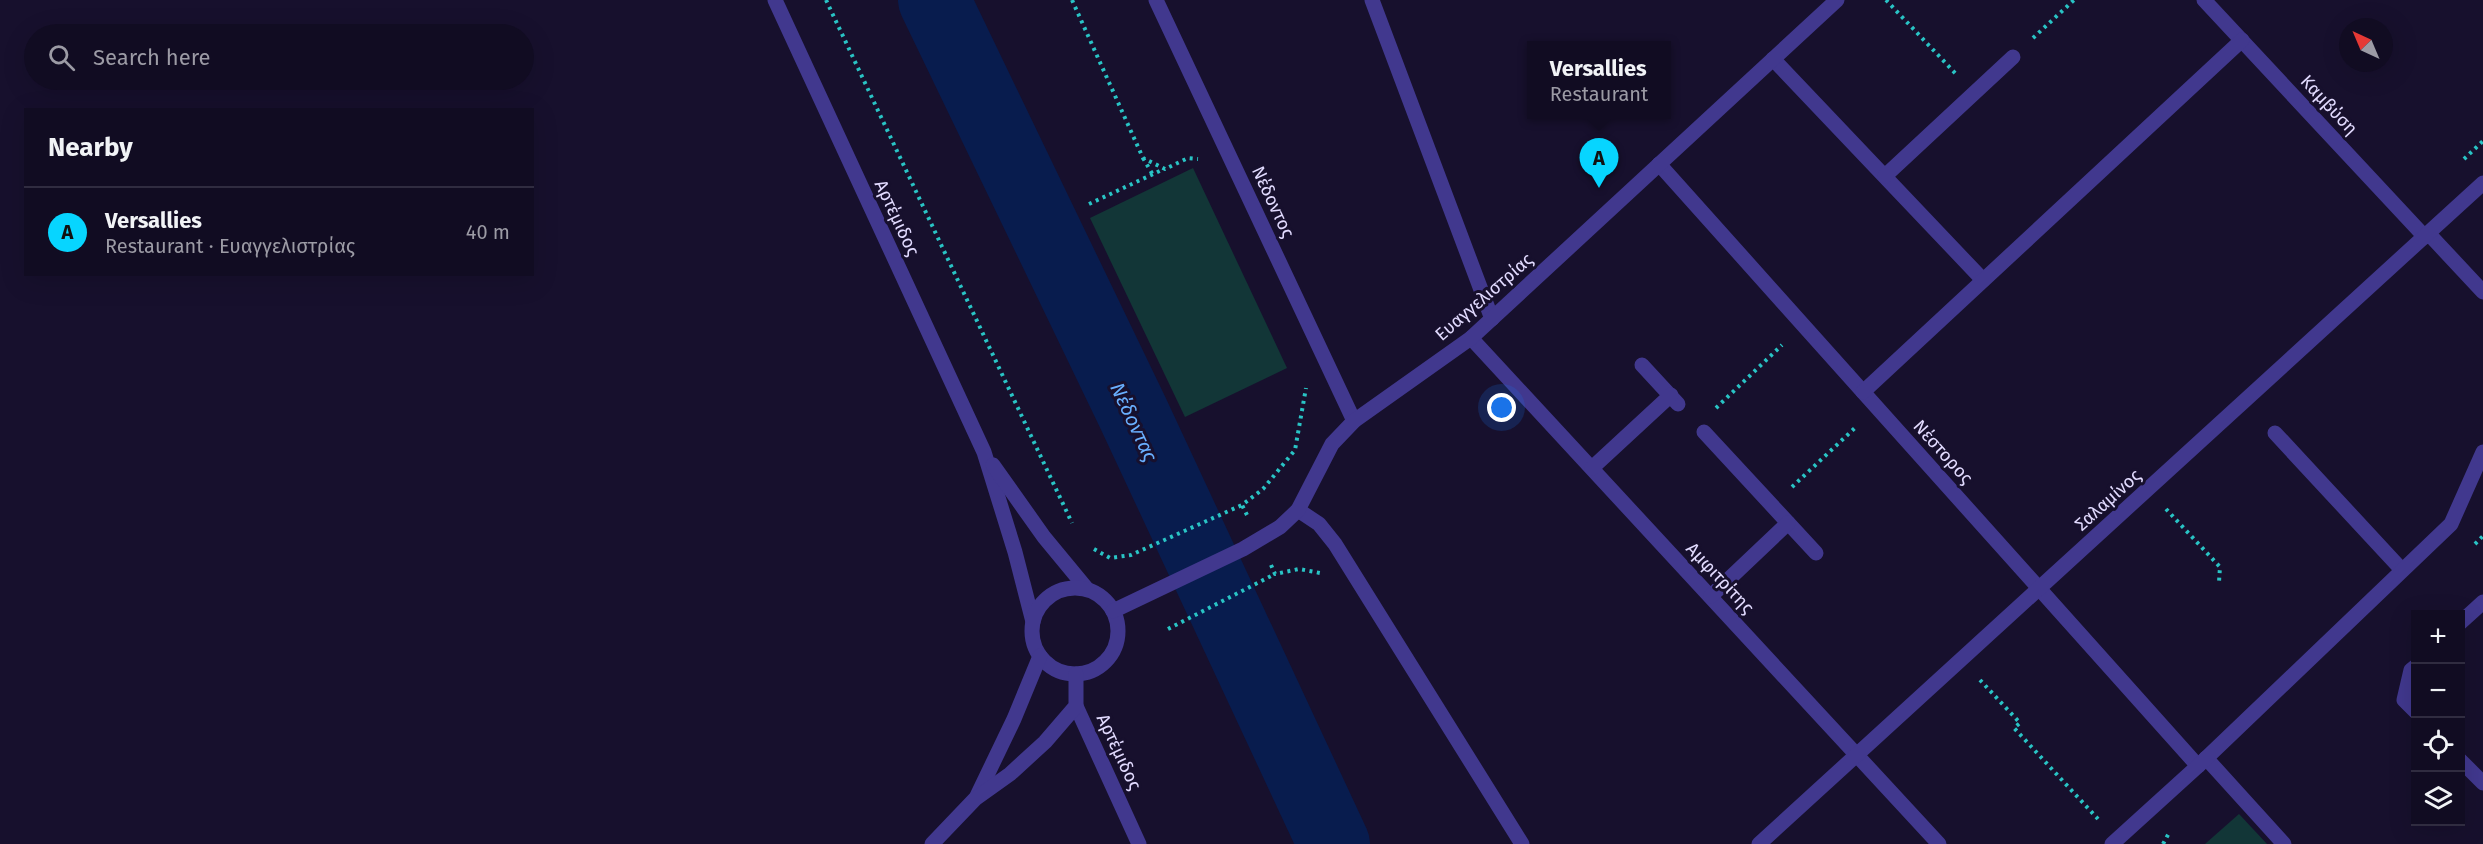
<!DOCTYPE html>
<html lang="en">
<head>
<meta charset="utf-8">
<style>
  :root { --surface:#110c22; --page:#1e1a2f; --text:#f1f3f6; --muted:#9c9ba5; --line:#302c40; --accent:#07d5ff }
  body { margin:0; font-family:"Fira Sans",sans-serif; background:var(--page); color:var(--text) }
  .controls { position:absolute; right:18px; bottom:18px; display:grid; overflow:hidden; border-radius:0px; box-shadow:0 6px 24px #0002 }
  .controls button { width:54px; height:54px; display:grid; place-items:center; padding:0; border:0; border-bottom:2px solid var(--line); background:var(--surface); color:var(--text); font:30px sans-serif }
  .compass { position:absolute; left:2339px; top:18px; width:54px; height:54px; border-radius:50%; background:var(--surface); box-shadow:0 6px 24px #0002; rotate:316deg }
  .you { position:absolute; left:1502px; top:408px; width:21px; height:21px; margin:-15px; border:4px solid #fff; border-radius:50%; background:#1a73e8; box-shadow:0 0 0 9px #1a73e833 }
  .badge { display:grid; place-items:center; width:39px; height:39px; border-radius:50%; background:var(--accent); color:#111; font-size:20px; font-weight:700 }
  .pin { position:absolute; translate:-50% -50px; filter:drop-shadow(0 2px 3px #0008) }
  .pin::after { content:''; position:absolute; top:32px; width:21px; height:18px; background:inherit; clip-path:polygon(0 0,100% 0,50% 100%) }
  .popup { position:absolute; left:1527px; top:41px; width:144px; height:78px; box-sizing:border-box; display:grid; place-content:center; border-radius:0px; background:var(--surface); filter:drop-shadow(0 2px 4px #0005); font-size:20px; white-space:nowrap; color:var(--muted) }
  .popup b { font-size:22px; color:var(--text) }
  .popup::after { content:''; position:absolute; left:50%; top:100%; margin-left:-12px; border:12px solid transparent; border-top-color:var(--surface) }
  .list { margin:0; padding:0; list-style:none }
  h2 { display:flex; justify-content:space-between; align-items:center; height:78px; margin:0; padding:0 24px; font-size:26px }
  h2 small { font-size:20px; font-weight:400; color:var(--muted) }
  .list li { display:grid; grid-template-columns:39px 1fr auto; gap:18px; align-items:center; box-sizing:border-box; height:90px; padding:0 24px; border-top:2px solid var(--line) }
  .list b { display:block; font-size:22px; white-space:nowrap }
  .list p { margin:0; font-size:20px; white-space:nowrap; color:var(--muted) }
  .list em { font-size:20px; font-style:normal; color:var(--muted) }
  .icon { flex:none; width:33px; height:33px; fill:none; stroke:currentColor; stroke-width:2; stroke-linecap:round; stroke-linejoin:round }
  .map { position:relative; flex:none; width:2483px; height:844px; overflow:hidden }
  .search { position:absolute; background:var(--surface); box-shadow:0 6px 24px #0002; left:24px; top:24px; width:510px; height:66px; display:flex; align-items:center; gap:15px; box-sizing:border-box; padding:0 21px; border-radius:33px; color:var(--muted); font-size:22px }
  .panel { position:absolute; background:var(--surface); box-shadow:0 6px 24px #0002; left:24px; top:108px; width:510px; height:168px; border-radius:0px }
  .map>svg:first-child { display:block }
  .green { fill:#123637 }
  .lines { fill:none; stroke-linecap:round; stroke-linejoin:round }
  .river { stroke:#081c4e; stroke-width:72 }
  .path { stroke:#29c4c5; stroke-width:4; stroke-dasharray:3 4.5; stroke-linecap:butt }
  .service { stroke:#41388e; stroke-width:15 }
  .minor { stroke:#41388e; stroke-width:15 }
  .tertiary { stroke:#41388e; stroke-width:15 }
  .labels { text-anchor:middle; dominant-baseline:central; stroke-width:6; stroke-linejoin:round; paint-order:stroke }
  .street-label { font-size:18px; fill:#e2dbff; stroke:#17102d }
  .water-label { font-size:20px; font-style:italic; fill:#69afff; stroke:#17102d }
</style>
</head>
<body>
<div class="map">
<svg width="2483" height="844" viewBox="0 0 2483 844">
  <rect width="100%" height="100%" fill="#17102d"/>
  <g class="green">
    <path d="M1193,168l94,200 -102,49 -95,-199z"/>
    <path d="M2239,814l28,30h-62z"/>
  </g>
  <g class="lines">
    <path class="river" d="M934,0l199,413 201,431"/>
    <g class="path">
      <path d="M826,0l246,523"/>
      <path d="M1072,0l71,158 22,11 23,-11 10,1"/>
      <path d="M1886,0l70,74"/>
      <path d="M2033,38l41,-38"/>
      <path d="M1143,158l10,17"/>
      <path d="M2464,159l19,-18"/>
      <path d="M1089,204l75,-35"/>
      <path d="M1716,408l66,-63"/>
      <path d="M1792,487l65,-61"/>
      <path d="M2166,509l54,58 -1,15"/>
      <path d="M1247,515l-5,-10 21,-16 32,-39 11,-62"/>
      <path d="M2475,544l8,-8"/>
      <path d="M1094,549l16,9 21,-3 111,-50"/>
      <path d="M1271,565l4,9 24,-5 21,4"/>
      <path d="M1168,629l107,-55"/>
      <path d="M1980,680l40,43 -6,5 84,91"/>
      <path d="M2163,844l6,-11"/>
    </g>
    <g class="service">
      <path d="M1773,59l210,221"/>
      <path d="M1885,176l128,-119"/>
      <path d="M1471,338l468,506"/>
      <path d="M1642,365l36,39"/>
      <path d="M1704,432l112,121"/>
      <path d="M2275,433l127,137"/>
      <path d="M1592,468l79,-73"/>
      <path d="M1711,596l77,-73"/>
      <path d="M2460,623l23,-21"/>
      <path d="M2416,666l-5,4 -7,30 12,12"/>
      <path d="M2206,758l78,86"/>
      <path d="M2460,760l23,23"/>
    </g>
    <g class="minor">
      <path d="M1372,0l120,319"/>
      <path d="M2204,0l221,237"/>
      <path d="M1659,164l539,602"/>
      <path d="M2428,233l55,59"/>
      <path d="M1863,392l379,-352"/>
      <path d="M1076,706l63,138"/>
      <path d="M2112,844l86,-78 253,-242 32,-72"/>
    </g>
    <g class="tertiary">
      <path d="M775,0l209,452 31,100 18,70"/>
      <path d="M1156,0l198,421"/>
      <path d="M993,465l51,72 43,52"/>
      <path d="M1298,510l21,14 16,20 187,300"/>
      <circle cx="1075" cy="631" r="43"/>
      <path d="M1113,611l130,-62 37,-22 18,-17 34,-66 22,-23 117,-83 366,-338"/>
      <path d="M977,796l37,-77 26,-63"/>
      <path d="M932,844l43,-45 35,-25 35,-32 31,-36v-32"/>
      <path d="M1759,844l724,-661"/>
    </g>
  </g>
  <g class="labels">
    <g class="street-label">
      <text transform="translate(2329 105) rotate(47)">Καμβύση</text>
      <text transform="translate(1273 202) rotate(65)">Νέδοντος</text>
      <text transform="translate(897 218) rotate(65)">Αρτέμιδος</text>
      <text transform="translate(1484 297) rotate(-41)">Ευαγγελιστρίας</text>
      <text transform="translate(1943 452) rotate(48)">Νέστορος</text>
      <text transform="translate(2108 500) rotate(-42)">Σαλαμίνος</text>
      <text transform="translate(1720 578) rotate(47)">Αμφιτρίτης</text>
      <text transform="translate(1119 752) rotate(65)">Αρτέμιδος</text>
    </g>
    <g class="water-label">
      <text transform="translate(1134 422) rotate(65)">Νέδoντας</text>
    </g>
  </g>
</svg>
<div class="controls">
<button>+</button>
<button>−</button>
<button><svg class="icon" aria-label="locate" viewBox="0 0 24 24"><circle cx="12" cy="12" r="6"/><path d="M12 2v4M12 18v4M2 12h4M18 12h4"/></svg></button>
<button><svg class="icon" aria-label="layers" viewBox="0 0 24 24"><path d="M12 4l9 5-9 5-9-5zM3 14l9 5 9-5"/></svg></button>
</div>
<svg class="compass" viewBox="-18 -18 36 36"><path d="M0-13l5 13h-10z" fill="#e53935"/><path d="M0 13l5-13h-10z" fill="#9c9ba5"/></svg>
<div class="you"></div>
<div class="pin badge" style="left:1599px;top:188px">A</div>
<div class="popup"><b>Versallies</b>Restaurant</div>
<div class="search"><svg class="icon" aria-label="search" viewBox="0 0 24 24"><circle cx="10" cy="10" r="6"/><path d="M15 15l6 6"/></svg>Search here</div>
<section class="panel">
<h2>Nearby<small></small></h2>
<ul class="list">
<li><span class="badge">A</span><div><b>Versallies</b><p>Restaurant · Ευαγγελιστρίας</p></div><em>40 m</em></li>
</ul>
</section>
</div>
</body>
</html>
